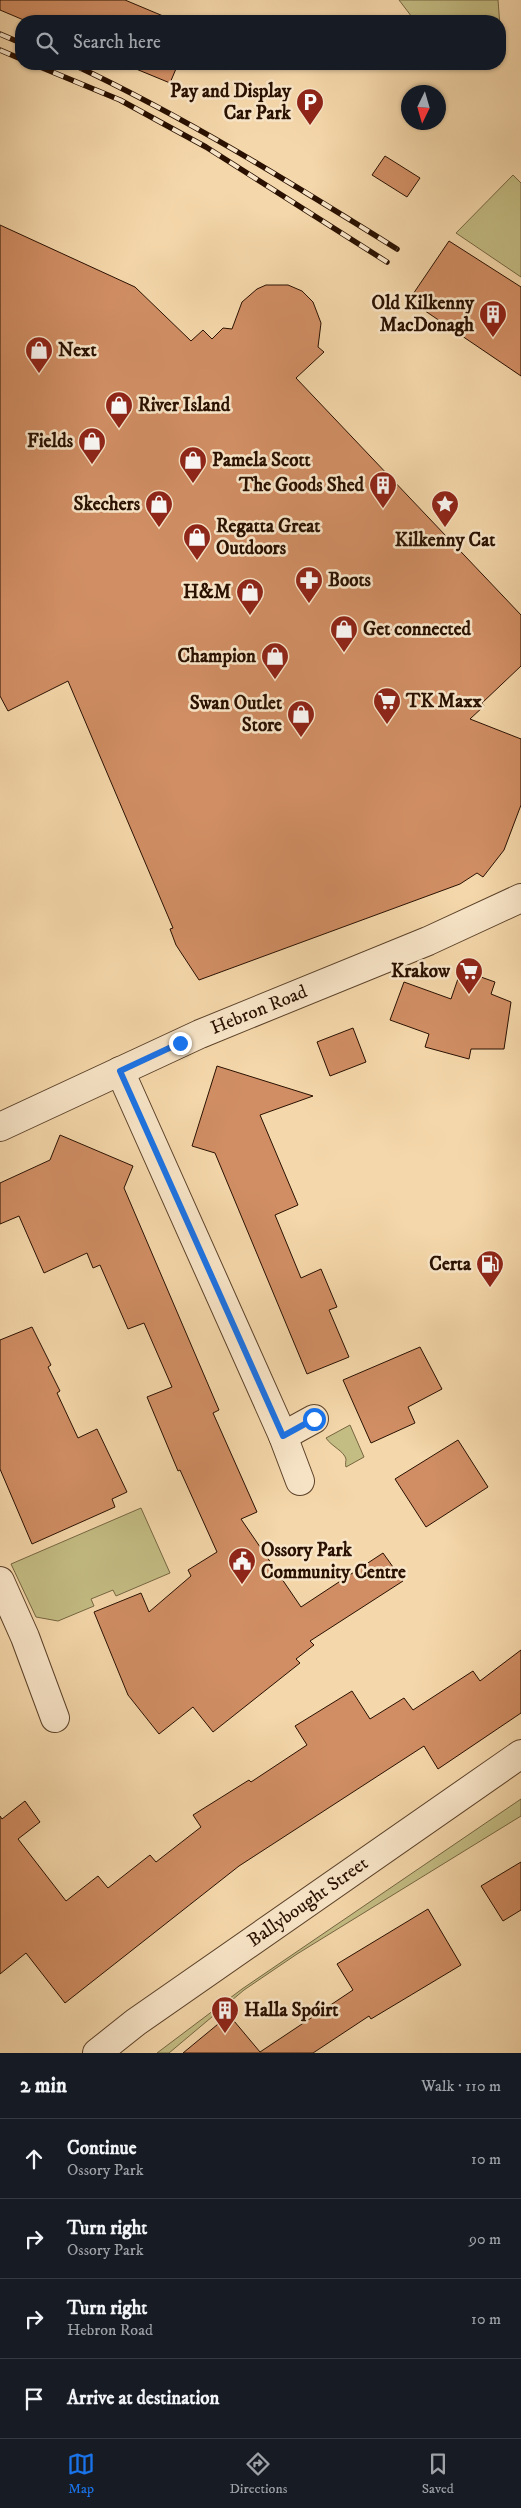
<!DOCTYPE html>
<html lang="en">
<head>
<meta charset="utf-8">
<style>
  :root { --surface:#171b24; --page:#242831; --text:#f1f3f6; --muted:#9ea1a6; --line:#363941; --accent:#1a73e8 }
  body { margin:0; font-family:"IM FELL DW Pica",serif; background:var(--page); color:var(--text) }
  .compass { position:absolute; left:401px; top:85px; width:45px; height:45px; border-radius:50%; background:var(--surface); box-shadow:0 1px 4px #0004; rotate:185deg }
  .stop { position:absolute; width:15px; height:15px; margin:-11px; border:4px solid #1a73e8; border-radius:50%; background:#fff }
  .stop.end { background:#1a73e8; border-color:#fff; box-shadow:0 1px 5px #0008 }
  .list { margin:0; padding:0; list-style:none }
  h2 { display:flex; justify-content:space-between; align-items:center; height:65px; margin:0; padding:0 20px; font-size:21px }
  h2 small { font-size:16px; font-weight:400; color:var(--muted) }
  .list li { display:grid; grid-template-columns:32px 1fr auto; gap:15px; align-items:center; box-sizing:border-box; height:80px; padding:0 20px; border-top:1px solid var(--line) }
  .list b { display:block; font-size:19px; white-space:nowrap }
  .list p { margin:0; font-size:16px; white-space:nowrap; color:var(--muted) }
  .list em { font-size:16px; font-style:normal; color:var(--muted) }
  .icon { flex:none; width:28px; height:28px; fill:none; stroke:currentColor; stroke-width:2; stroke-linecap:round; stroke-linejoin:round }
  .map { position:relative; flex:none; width:521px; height:2053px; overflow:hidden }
  .search { position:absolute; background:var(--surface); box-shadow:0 1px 4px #0004; left:15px; right:15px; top:15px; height:55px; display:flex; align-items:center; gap:12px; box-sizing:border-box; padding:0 18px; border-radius:20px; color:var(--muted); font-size:19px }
  .sheet { height:385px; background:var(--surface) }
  nav { display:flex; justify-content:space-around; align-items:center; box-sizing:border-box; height:70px; border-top:1px solid var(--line); background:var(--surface); font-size:14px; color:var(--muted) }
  nav a { display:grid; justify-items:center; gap:2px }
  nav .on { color:var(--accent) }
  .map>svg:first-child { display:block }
  .green { fill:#c3bc83; stroke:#766642 }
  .building { fill:#d18e64; stroke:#291000 }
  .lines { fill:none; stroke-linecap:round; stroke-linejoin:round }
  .minor-casing { stroke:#5c422a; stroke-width:30 }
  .minor { stroke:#f8e5c8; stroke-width:28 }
  .rail-casing { stroke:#291000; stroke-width:5.5 }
  .rail { stroke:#f8e5c8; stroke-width:4; stroke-dasharray:11; stroke-linecap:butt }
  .route { stroke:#1a73e8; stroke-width:6 }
  .labels { text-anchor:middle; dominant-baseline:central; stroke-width:5; stroke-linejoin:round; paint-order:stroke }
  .poi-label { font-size:19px; font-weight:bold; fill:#291000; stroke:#f8e5c8; text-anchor:end }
  .street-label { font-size:19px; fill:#291000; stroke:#f8e5c8 }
</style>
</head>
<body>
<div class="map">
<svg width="521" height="2053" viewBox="0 0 521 2053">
  <rect width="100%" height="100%" fill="#f4d7aa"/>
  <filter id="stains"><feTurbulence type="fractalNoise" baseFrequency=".004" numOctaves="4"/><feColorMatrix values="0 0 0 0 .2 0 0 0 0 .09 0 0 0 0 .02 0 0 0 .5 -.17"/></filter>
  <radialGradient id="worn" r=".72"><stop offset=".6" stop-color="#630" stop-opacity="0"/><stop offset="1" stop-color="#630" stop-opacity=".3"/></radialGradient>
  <g class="green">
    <path d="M399,0h99l2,26v-5h-85z"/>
    <path d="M513,175l8,8v94l-65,-44z"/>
    <path d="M350,1425l14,32 -18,10c-1,-3 0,-6 0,-8 -2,-8 -15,-13 -20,-21z"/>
    <path d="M141,1508l29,65 -54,23 -3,-6 -22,9 3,7 -36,15 -22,-4 -25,-53z"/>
    <path d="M521,1799v17l-224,138 -53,36 -75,63h-12l85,-64z"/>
  </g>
  <g class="building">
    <path d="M0,0h125l50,21h-149l-26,-11z"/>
    <path d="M124,64h54l-8,19z"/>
    <path d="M385,156l35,22 -13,19 -35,-22z"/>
    <path d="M0,225l135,62 56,54 12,-11 9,9 11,-11 9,1 10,-27 15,-13 9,-4h22l14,6 11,11 8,21 -3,24 6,5 -28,26 225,237v51l-39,37 2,3 -14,13 51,20v66l-17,45 -21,27 -6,-4 -17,11 -261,96 -23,-35 -6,-16 3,-1 -105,-247 -60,30 -8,-15z"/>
    <path d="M449,241l72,46v89l-112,-76z"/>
    <path d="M461,970l34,12 -4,12 20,8 -7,47h-33l-2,10 -44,-12 4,-13 -39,-14 14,-38 47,17z"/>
    <path d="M353,1028l13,34 -36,14 -13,-34z"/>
    <path d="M217,1066l96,30 -53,19 38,90 -23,10 26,63 20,-9 16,38 -8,3 20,47 -42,17 -92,-221 -23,-7z"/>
    <path d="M60,1135l73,31 -9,22 95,222 -6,3 44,99 -16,7 60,88 82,-54 20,28 -93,60 4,4 -18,14 4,4 -87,69 -20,-25 -34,27 -31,-39 -34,-83 47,-19 8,19 42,-36 -3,-6 29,-18 -37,-82 -2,1 -31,-74 25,-10 -28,-64 -16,6 -28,-64 -7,3 -6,-15 -43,20 -25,-57 -19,8v-41l50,-23z"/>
    <path d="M32,1327l19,38 -3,2 12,24 -3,2 21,45 19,-9 30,63 -15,7 3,8 -83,37 -32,-75v-129z"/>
    <path d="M420,1347l22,42 -34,18 7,16 -44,20 -28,-63z"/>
    <path d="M458,1440l30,47 -62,40 -31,-48z"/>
    <path d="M521,1650v63l-83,56 -14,-23 -185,120 -174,137 -39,-50 -26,21v-158l2,3 23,-18 15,21 -22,17 48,62 32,-25 10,12 42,-33 6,7 45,-35 -8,-12 56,-35 2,2 56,-37 -12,-19 57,-35 18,28 34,-21 9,12 60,-39 7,10z"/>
    <path d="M521,1862v48l-18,11 -22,-35z"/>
    <path d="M428,1909l33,56 -90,54 -2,-3 -56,37h-130l46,-38 31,37 93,-62 -16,-26z"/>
  </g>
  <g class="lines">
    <g class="minor-casing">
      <g id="minor">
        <path d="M120,1071l163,365 17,45"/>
        <path d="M0,1127l200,-93 228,-93 93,-43"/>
        <path d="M283,1436l31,-17"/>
        <path d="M0,1581l25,56 30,81"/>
        <path d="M97,2053l39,-31 385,-268"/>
      </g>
    </g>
    <use href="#minor" class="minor"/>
    <g class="rail-casing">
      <g id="rail">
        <path d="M0,34l21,9"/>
        <path d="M0,50l21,9"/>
        <path d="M33,64l87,36 86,47 181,115"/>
        <path d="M72,64c113,53 219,119 325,185"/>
      </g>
    </g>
    <use href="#rail" class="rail"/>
  </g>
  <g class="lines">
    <path class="route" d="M180,1043l-60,28 163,365 31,-17"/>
  </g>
  <defs>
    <g id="parking-pin" transform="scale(1.4375)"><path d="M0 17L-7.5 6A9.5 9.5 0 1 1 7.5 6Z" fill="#8f2418" stroke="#f8e5c8"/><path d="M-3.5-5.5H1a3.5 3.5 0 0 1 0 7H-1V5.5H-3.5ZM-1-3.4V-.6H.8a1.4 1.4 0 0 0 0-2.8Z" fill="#fff"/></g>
    <g id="building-pin" transform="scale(1.4375)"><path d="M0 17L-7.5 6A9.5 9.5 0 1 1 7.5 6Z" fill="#8f2418" stroke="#f8e5c8"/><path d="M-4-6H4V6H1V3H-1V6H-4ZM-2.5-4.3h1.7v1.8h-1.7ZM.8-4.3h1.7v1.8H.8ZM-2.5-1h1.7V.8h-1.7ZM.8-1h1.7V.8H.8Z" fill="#fff"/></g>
    <g id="shop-pin" transform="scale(1.4375)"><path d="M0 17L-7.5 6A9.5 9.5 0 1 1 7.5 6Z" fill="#8f2418" stroke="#f8e5c8"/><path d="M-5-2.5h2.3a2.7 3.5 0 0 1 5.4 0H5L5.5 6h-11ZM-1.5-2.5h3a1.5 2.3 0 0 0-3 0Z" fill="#fff"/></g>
    <g id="sight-pin" transform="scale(1.4375)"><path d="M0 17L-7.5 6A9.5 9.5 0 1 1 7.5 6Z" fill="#8f2418" stroke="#f8e5c8"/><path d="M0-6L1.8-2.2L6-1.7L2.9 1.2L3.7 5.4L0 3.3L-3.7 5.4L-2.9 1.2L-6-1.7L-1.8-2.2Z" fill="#fff"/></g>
    <g id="pharmacy-pin" transform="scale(1.4375)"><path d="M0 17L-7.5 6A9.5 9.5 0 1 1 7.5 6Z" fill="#8f2418" stroke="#f8e5c8"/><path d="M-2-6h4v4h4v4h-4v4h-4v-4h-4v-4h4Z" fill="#fff"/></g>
    <g id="supermarket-pin" transform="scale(1.4375)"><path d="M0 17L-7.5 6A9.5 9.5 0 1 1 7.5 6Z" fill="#8f2418" stroke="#f8e5c8"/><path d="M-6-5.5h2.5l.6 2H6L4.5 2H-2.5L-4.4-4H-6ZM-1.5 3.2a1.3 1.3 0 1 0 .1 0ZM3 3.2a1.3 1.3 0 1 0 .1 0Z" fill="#fff"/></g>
    <g id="fuel-pin" transform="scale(1.4375)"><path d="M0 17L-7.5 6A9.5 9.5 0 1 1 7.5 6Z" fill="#8f2418" stroke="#f8e5c8"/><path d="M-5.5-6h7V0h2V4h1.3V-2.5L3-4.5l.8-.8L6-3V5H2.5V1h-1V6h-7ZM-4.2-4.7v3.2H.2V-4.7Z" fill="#fff"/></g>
    <g id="civic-pin" transform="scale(1.4375)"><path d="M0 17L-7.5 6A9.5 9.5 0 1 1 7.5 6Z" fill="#8f2418" stroke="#f8e5c8"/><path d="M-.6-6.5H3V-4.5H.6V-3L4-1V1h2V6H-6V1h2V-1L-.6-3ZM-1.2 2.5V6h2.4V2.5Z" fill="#fff"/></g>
  </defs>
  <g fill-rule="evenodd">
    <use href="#parking-pin" x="310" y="102"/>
    <use href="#building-pin" x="493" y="314"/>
    <use href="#shop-pin" x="39" y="350"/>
    <use href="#shop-pin" x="119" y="405"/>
    <use href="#shop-pin" x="92" y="441"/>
    <use href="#shop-pin" x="193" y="460"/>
    <use href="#building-pin" x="383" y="485"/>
    <use href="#shop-pin" x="159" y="504"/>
    <use href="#sight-pin" x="445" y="504"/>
    <use href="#shop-pin" x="197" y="537"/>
    <use href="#pharmacy-pin" x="309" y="580"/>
    <use href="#shop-pin" x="250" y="592"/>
    <use href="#shop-pin" x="344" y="629"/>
    <use href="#shop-pin" x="275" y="656"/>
    <use href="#supermarket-pin" x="387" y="701"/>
    <use href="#shop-pin" x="301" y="714"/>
    <use href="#supermarket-pin" x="469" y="971"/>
    <use href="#fuel-pin" x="490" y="1264"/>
    <use href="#civic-pin" x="242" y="1561"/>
    <use href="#building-pin" x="225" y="2010"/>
  </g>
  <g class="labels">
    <g class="poi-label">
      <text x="291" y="91">Pay and Display<tspan x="291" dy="22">Car Park</tspan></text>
      <text x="474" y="303">Old Kilkenny<tspan x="474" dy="22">MacDonagh</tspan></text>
      <text x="58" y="350" text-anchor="start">Next</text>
      <text x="138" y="405" text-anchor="start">River Island</text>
      <text x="73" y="441">Fields</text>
      <text x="212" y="460" text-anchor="start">Pamela Scott</text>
      <text x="364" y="485">The Goods Shed</text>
      <text x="140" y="504">Skechers</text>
      <text x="216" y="526" text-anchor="start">Regatta Great<tspan x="216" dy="22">Outdoors</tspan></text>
      <text x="445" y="540" text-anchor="middle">Kilkenny Cat</text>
      <text x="328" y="580" text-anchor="start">Boots</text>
      <text x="231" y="592">H&amp;M</text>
      <text x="363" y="629" text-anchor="start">Get connected</text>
      <text x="256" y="656">Champion</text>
      <text x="406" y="701" text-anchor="start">TK Maxx</text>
      <text x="282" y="703">Swan Outlet<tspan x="282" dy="22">Store</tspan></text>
      <text x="450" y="971">Krakow</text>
      <text x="471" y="1264">Certa</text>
      <text x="261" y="1550" text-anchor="start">Ossory Park<tspan x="261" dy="22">Community Centre</tspan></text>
      <text x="244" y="2010" text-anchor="start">Halla Spóirt</text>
    </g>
    <g class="street-label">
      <text transform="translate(259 1010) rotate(-22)">Hebron Road</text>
      <text transform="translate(308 1902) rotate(-35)">Ballybought Street</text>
    </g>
  </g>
  <rect width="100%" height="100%" filter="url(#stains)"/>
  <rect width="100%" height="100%" fill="url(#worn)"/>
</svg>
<svg class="compass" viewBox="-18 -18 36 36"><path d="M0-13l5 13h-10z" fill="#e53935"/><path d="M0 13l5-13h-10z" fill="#9ea1a6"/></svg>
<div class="stop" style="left:314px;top:1419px"></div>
<div class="stop end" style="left:180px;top:1043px"></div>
<div class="search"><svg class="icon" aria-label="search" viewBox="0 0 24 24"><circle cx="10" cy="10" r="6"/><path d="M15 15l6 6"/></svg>Search here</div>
</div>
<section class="sheet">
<h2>2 min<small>Walk · 110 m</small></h2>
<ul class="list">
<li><svg class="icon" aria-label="ahead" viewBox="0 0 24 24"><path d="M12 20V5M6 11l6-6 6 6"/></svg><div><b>Continue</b><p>Ossory Park</p></div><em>10 m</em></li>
<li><svg class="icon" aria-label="right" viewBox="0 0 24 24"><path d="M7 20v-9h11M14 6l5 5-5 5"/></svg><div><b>Turn right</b><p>Ossory Park</p></div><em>90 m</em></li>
<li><svg class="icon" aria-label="right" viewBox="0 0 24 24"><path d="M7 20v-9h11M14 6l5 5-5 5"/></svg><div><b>Turn right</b><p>Hebron Road</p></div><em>10 m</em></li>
<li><svg class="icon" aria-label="arrive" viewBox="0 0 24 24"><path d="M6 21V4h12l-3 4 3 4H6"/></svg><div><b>Arrive at destination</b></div></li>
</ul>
</section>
<nav>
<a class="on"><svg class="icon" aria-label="map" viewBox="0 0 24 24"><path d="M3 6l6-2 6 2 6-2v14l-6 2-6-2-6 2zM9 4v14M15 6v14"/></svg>Map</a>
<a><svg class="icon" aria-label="directions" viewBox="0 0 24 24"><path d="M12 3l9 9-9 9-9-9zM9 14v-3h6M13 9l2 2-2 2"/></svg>Directions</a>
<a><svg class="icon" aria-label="saved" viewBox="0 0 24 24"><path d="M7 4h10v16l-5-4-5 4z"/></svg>Saved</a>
</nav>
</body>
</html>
